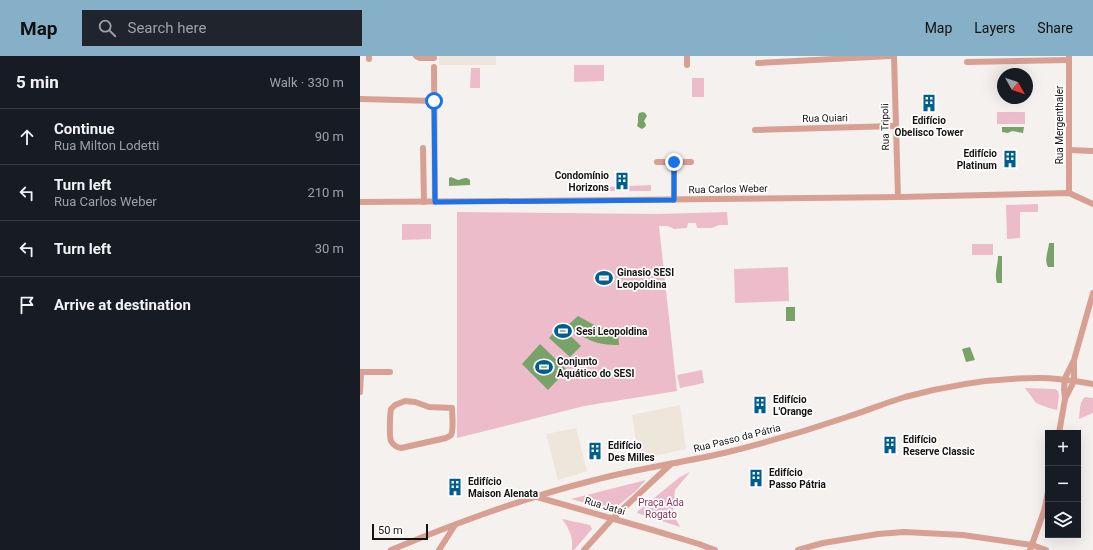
<!DOCTYPE html>
<html lang="en">
<head>
<meta charset="utf-8">
<style>
  :root { --surface:#171b24; --page:#20242c; --text:#f1f3f6; --muted:#9ea1a6; --line:#363941; --accent:#85b0c7 }
  body { margin:0; font-family:Roboto,sans-serif; background:var(--page); color:var(--text) }
  .controls { position:absolute; right:12px; bottom:12px; display:grid; overflow:hidden; border-radius:0px; box-shadow:0 4px 16px #0002 }
  .controls button { width:36px; height:36px; display:grid; place-items:center; padding:0; border:0; border-bottom:1px solid var(--line); background:var(--surface); color:var(--text); font:20px sans-serif }
  .compass { position:absolute; left:637px; top:12px; width:36px; height:36px; border-radius:50%; background:var(--surface); box-shadow:0 4px 16px #0002; rotate:130deg }
  .scale { position:absolute; left:12px; bottom:10px; width:56px; box-sizing:border-box; padding-left:4px; border:2px solid #151413; border-top:0; font-size:11px; line-height:14px; white-space:nowrap; color:#151413; -webkit-text-stroke:3px #fff; paint-order:stroke }
  .stop { position:absolute; width:12px; height:12px; margin:-9px; border:3px solid #1a73e8; border-radius:50%; background:#fff }
  .stop.end { background:#1a73e8; border-color:#fff; box-shadow:0 1px 4px #0008 }
  .list { margin:0; padding:0; list-style:none }
  h2 { display:flex; justify-content:space-between; align-items:center; height:52px; margin:0; padding:0 16px; font-size:17px }
  h2 small { font-size:13px; font-weight:400; color:var(--muted) }
  .list li { display:grid; grid-template-columns:26px 1fr auto; gap:12px; align-items:center; box-sizing:border-box; height:56px; padding:0 16px; border-top:1px solid var(--line) }
  .list b { display:block; font-size:15px; white-space:nowrap }
  .list p { margin:0; font-size:13px; white-space:nowrap; color:var(--muted) }
  .list em { font-size:13px; font-style:normal; color:var(--muted) }
  .icon { flex:none; width:22px; height:22px; fill:none; stroke:currentColor; stroke-width:2; stroke-linecap:round; stroke-linejoin:round }
  .map { position:relative; flex:none; width:733px; height:494px; overflow:hidden }
  header { display:flex; align-items:center; gap:24px; box-sizing:border-box; height:56px; padding:0 20px; background:var(--accent); color:#111 }
  header strong { font-size:19px }
  nav { display:flex; gap:22px; margin-inline-start:auto; font-size:14px }
  .search { width:280px; height:36px; background:var(--page); display:flex; align-items:center; gap:10px; box-sizing:border-box; padding:0 14px; border-radius:0px; color:var(--muted); font-size:15px }
  main { display:flex }
  aside { flex:1; background:var(--surface) }
  .map>svg:first-child { display:block }
  .built { fill:#eee5db }
  .green { fill:#ecbcca }
  .water { fill:#79a269 }
  .lines { fill:none; stroke-linecap:round; stroke-linejoin:round }
  .street { stroke:#d7a093; stroke-width:6 }
  .route { stroke:#1a73e8; stroke-width:5 }
  .labels { text-anchor:middle; dominant-baseline:central; stroke-width:3.5; stroke-linejoin:round; paint-order:stroke }
  .street-label { font-size:10px; fill:#151413; stroke:#fff }
  .poi-label { font-size:10px; font-weight:bold; fill:#151413; stroke:#fff; text-anchor:start }
  .park-label { font-size:10px; fill:#8b3456; stroke:#fff }
</style>
</head>
<body>
<header>
<strong>Map</strong>
<div class="search"><svg class="icon" aria-label="search" viewBox="0 0 24 24"><circle cx="10" cy="10" r="6"/><path d="M15 15l6 6"/></svg>Search here</div>
<nav><a>Map</a><a>Layers</a><a>Share</a></nav>
</header>
<main>
<aside>
<h2>5 min<small>Walk · 330 m</small></h2>
<ul class="list">
<li><svg class="icon" aria-label="ahead" viewBox="0 0 24 24"><path d="M12 20V5M6 11l6-6 6 6"/></svg><div><b>Continue</b><p>Rua Milton Lodetti</p></div><em>90 m</em></li>
<li><svg class="icon" aria-label="left" viewBox="0 0 24 24"><path d="M17 20v-9H6M10 6l-5 5 5 5"/></svg><div><b>Turn left</b><p>Rua Carlos Weber</p></div><em>210 m</em></li>
<li><svg class="icon" aria-label="left" viewBox="0 0 24 24"><path d="M17 20v-9H6M10 6l-5 5 5 5"/></svg><div><b>Turn left</b></div><em>30 m</em></li>
<li><svg class="icon" aria-label="arrive" viewBox="0 0 24 24"><path d="M6 21V4h12l-3 4 3 4H6"/></svg><div><b>Arrive at destination</b></div></li>
</ul>
</aside>
<div class="map">
<svg width="733" height="494" viewBox="0 0 733 494">
  <rect width="100%" height="100%" fill="#f5f1ee"/>
  <g class="built">
    <rect x="79" y="0" width="57" height="9"/>
    <path d="M320,349l6,44 -47,10 -7,-44z"/>
    <path d="M216,372l11,43 -29,9 -12,-46z"/>
  </g>
  <g class="green">
    <path d="M214,9h30v16l-30,1z"/>
    <path d="M111,12h9v20h-10z"/>
    <rect x="332" y="22" width="12" height="19"/>
    <rect x="637" y="56" width="28" height="12"/>
    <path d="M291,129v6h-44v-4z"/>
    <path d="M678,148v8h-18v26l-13,1 -1,-34z"/>
    <path d="M97,156l201,2 69,-2 1,13h-9l-7,3h-15l-1,-5h-8l-1,5 -13,1 -6,-3h-9l18,165 -93,15 -127,32z"/>
    <path d="M42,168h29v15l-29,1z"/>
    <rect x="612" y="188" width="21" height="11"/>
    <path d="M428,211l1,34 -54,2 -1,-34z"/>
    <path d="M342,314l2,13 -24,5 -3,-13z"/>
    <path d="M665,332l30,1 3,2 1,5 -2,14 -8,-2 -13,-5z"/>
    <path d="M725,341l8,1v15l-14,6c1,-7 0,-17 6,-22z"/>
    <path d="M330,416l-15,18 -2,24 7,13 -43,-14 1,-2 42,-34z"/>
    <path d="M286,424l-10,11 -21,17 -15,-1 -29,-8z"/>
    <path d="M202,463l28,6 2,4 -18,21h-2c1,-14 -2,-20 -10,-31z"/>
  </g>
  <g class="water">
    <path d="M283,56l2,1 2,3 -3,5 2,4 -1,2 -3,2 -2,-1 -3,-2 1,-4v-6l1,-3z"/>
    <path d="M642,71h22l-1,6 -11,-2 -4,2 -6,-1z"/>
    <path d="M91,121l7,3c5,-1 8,-4 12,0v5l-21,1v-8z"/>
    <path d="M689,187h5v24h-6c-4,-7 0,-15 1,-24z"/>
    <path d="M638,200h4v27h-5c-3,-10 1,-17 1,-27z"/>
    <rect x="426" y="251" width="9" height="14"/>
    <path d="M218,260l18,10 22,6 1,13c-22,0 -35,-5 -51,-20z"/>
    <path d="M200,270l21,20 -11,11 -21,-19z"/>
    <path d="M180,288l27,26 -19,20 -26,-26z"/>
    <path d="M610,291l5,13 -9,2 -4,-13z"/>
  </g>
  <g class="lines">
    <g class="street">
      <path d="M9,0v3"/>
      <path d="M56,0l4,2h14"/>
      <path d="M327,0v9"/>
      <path d="M534,0l4,141"/>
      <path d="M607,6l102,-2"/>
      <path d="M398,7l132,-7"/>
      <path d="M74,11l1,135"/>
      <path d="M0,43l75,2"/>
      <path d="M395,74l140,-4"/>
      <path d="M63,92l1,54"/>
      <path d="M709,94l24,1"/>
      <path d="M297,106h34"/>
      <path d="M314,106v38"/>
      <path d="M709,137v-137"/>
      <path d="M0,146l162,-1 379,-4 168,-4 24,11"/>
      <path d="M0,316h30"/>
      <path d="M0,336l1,-20"/>
      <path d="M705,343l-1,-10 1,-11 9,-18 19,-67"/>
      <path d="M45,345l10,1 14,5 23,1c0,5 2,22 -1,27 0,1 -4,2 -5,3l-45,10c-5,-1 -8,-3 -10,-7 -2,-5 -1,-27 0,-32l4,-4z"/>
      <path d="M699,377l6,-34 9,-18v-18"/>
      <path d="M177,441l112,32 50,15 16,6"/>
      <path d="M31,494c65,-27 132,-52 200,-69 44,-12 89,-18 133,-28 41,-10 82,-22 123,-36 19,-6 38,-14 58,-20 44,-12 89,-19 134,-19 18,0 36,3 54,6"/>
      <path d="M79,494l16,-25"/>
      <path d="M224,494l29,-32 58,-54"/>
      <path d="M438,494l25,-7 55,-9 26,-2 59,3 69,10 14,5"/>
      <path d="M670,494l14,-39 4,-19"/>
    </g>
  </g>
  <g class="lines">
    <path class="route" d="M74,45l1,101 239,-2v-38"/>
  </g>
  <defs>
    <g id="building-bare" transform="scale(1.38)"><path d="M-4-6H4V6H1V3H-1V6H-4ZM-2.5-4.3h1.7v1.8h-1.7ZM.8-4.3h1.7v1.8H.8ZM-2.5-1h1.7V.8h-1.7ZM.8-1h1.7V.8H.8Z" fill="#005e8e" stroke="#fff" stroke-width="2.5" paint-order="stroke"/></g>
    <g id="stadium-bare" transform="scale(1.38)"><path d="M0-5a6.5 5 0 1 0 0 10a6.5 5 0 1 0 0-10ZM-3.5-1.8h7v3.6h-7Z" fill="#005e8e" stroke="#fff" stroke-width="2.5" paint-order="stroke"/></g>
  </defs>
  <g fill-rule="evenodd">
    <use href="#building-bare" x="569" y="47"/>
    <use href="#building-bare" x="650" y="103"/>
    <use href="#building-bare" x="262" y="125"/>
    <use href="#stadium-bare" x="244" y="222"/>
    <use href="#stadium-bare" x="203" y="275"/>
    <use href="#stadium-bare" x="184" y="311"/>
    <use href="#building-bare" x="400" y="349"/>
    <use href="#building-bare" x="530" y="389"/>
    <use href="#building-bare" x="235" y="395"/>
    <use href="#building-bare" x="396" y="422"/>
    <use href="#building-bare" x="95" y="431"/>
  </g>
  <g class="labels">
    <g class="street-label">
      <text transform="translate(465 62) rotate(-1)">Rua Quiari</text>
      <text transform="translate(699 69) rotate(-90)">Rua Mergenthaler</text>
      <text transform="translate(525 71) rotate(-91)">Rua Tripoli</text>
      <text transform="translate(368 133) rotate(-1)">Rua Carlos Weber</text>
      <text transform="translate(377 382) rotate(-14)">Rua Passo da Pátria</text>
      <text transform="translate(245 450) rotate(16)">Rua Jataí</text>
    </g>
    <g class="poi-label">
      <text x="569" y="64" text-anchor="middle">Edifício<tspan x="569" dy="12">Obelisco Tower</tspan></text>
      <text x="637" y="97" text-anchor="end">Edifício<tspan x="637" dy="12">Platinum</tspan></text>
      <text x="249" y="119" text-anchor="end">Condomínio<tspan x="249" dy="12">Horizons</tspan></text>
      <text x="257" y="216">Ginasio SESI<tspan x="257" dy="12">Leopoldina</tspan></text>
      <text x="216" y="275">Sesi Leopoldina</text>
      <text x="197" y="305">Conjunto<tspan x="197" dy="12">Aquático do SESI</tspan></text>
      <text x="413" y="343">Edifício<tspan x="413" dy="12">L'Orange</tspan></text>
      <text x="543" y="383">Edifício<tspan x="543" dy="12">Reserve Classic</tspan></text>
      <text x="248" y="389">Edifício<tspan x="248" dy="12">Des Milles</tspan></text>
      <text x="409" y="416">Edifício<tspan x="409" dy="12">Passo Pátria</tspan></text>
      <text x="108" y="425">Edifício<tspan x="108" dy="12">Maison Alenata</tspan></text>
    </g>
    <g class="park-label">
      <text x="301" y="446">Praça Ada<tspan x="301" dy="12">Rogato</tspan></text>
    </g>
  </g>
</svg>
<div class="controls">
<button>+</button>
<button>−</button>
<button><svg class="icon" aria-label="layers" viewBox="0 0 24 24"><path d="M12 4l9 5-9 5-9-5zM3 14l9 5 9-5"/></svg></button>
</div>
<svg class="compass" viewBox="-18 -18 36 36"><path d="M0-13l5 13h-10z" fill="#e53935"/><path d="M0 13l5-13h-10z" fill="#9ea1a6"/></svg>
<div class="scale">50 m</div>
<div class="stop" style="left:74px;top:45px"></div>
<div class="stop end" style="left:314px;top:106px"></div>
</div>
</main>
</body>
</html>
